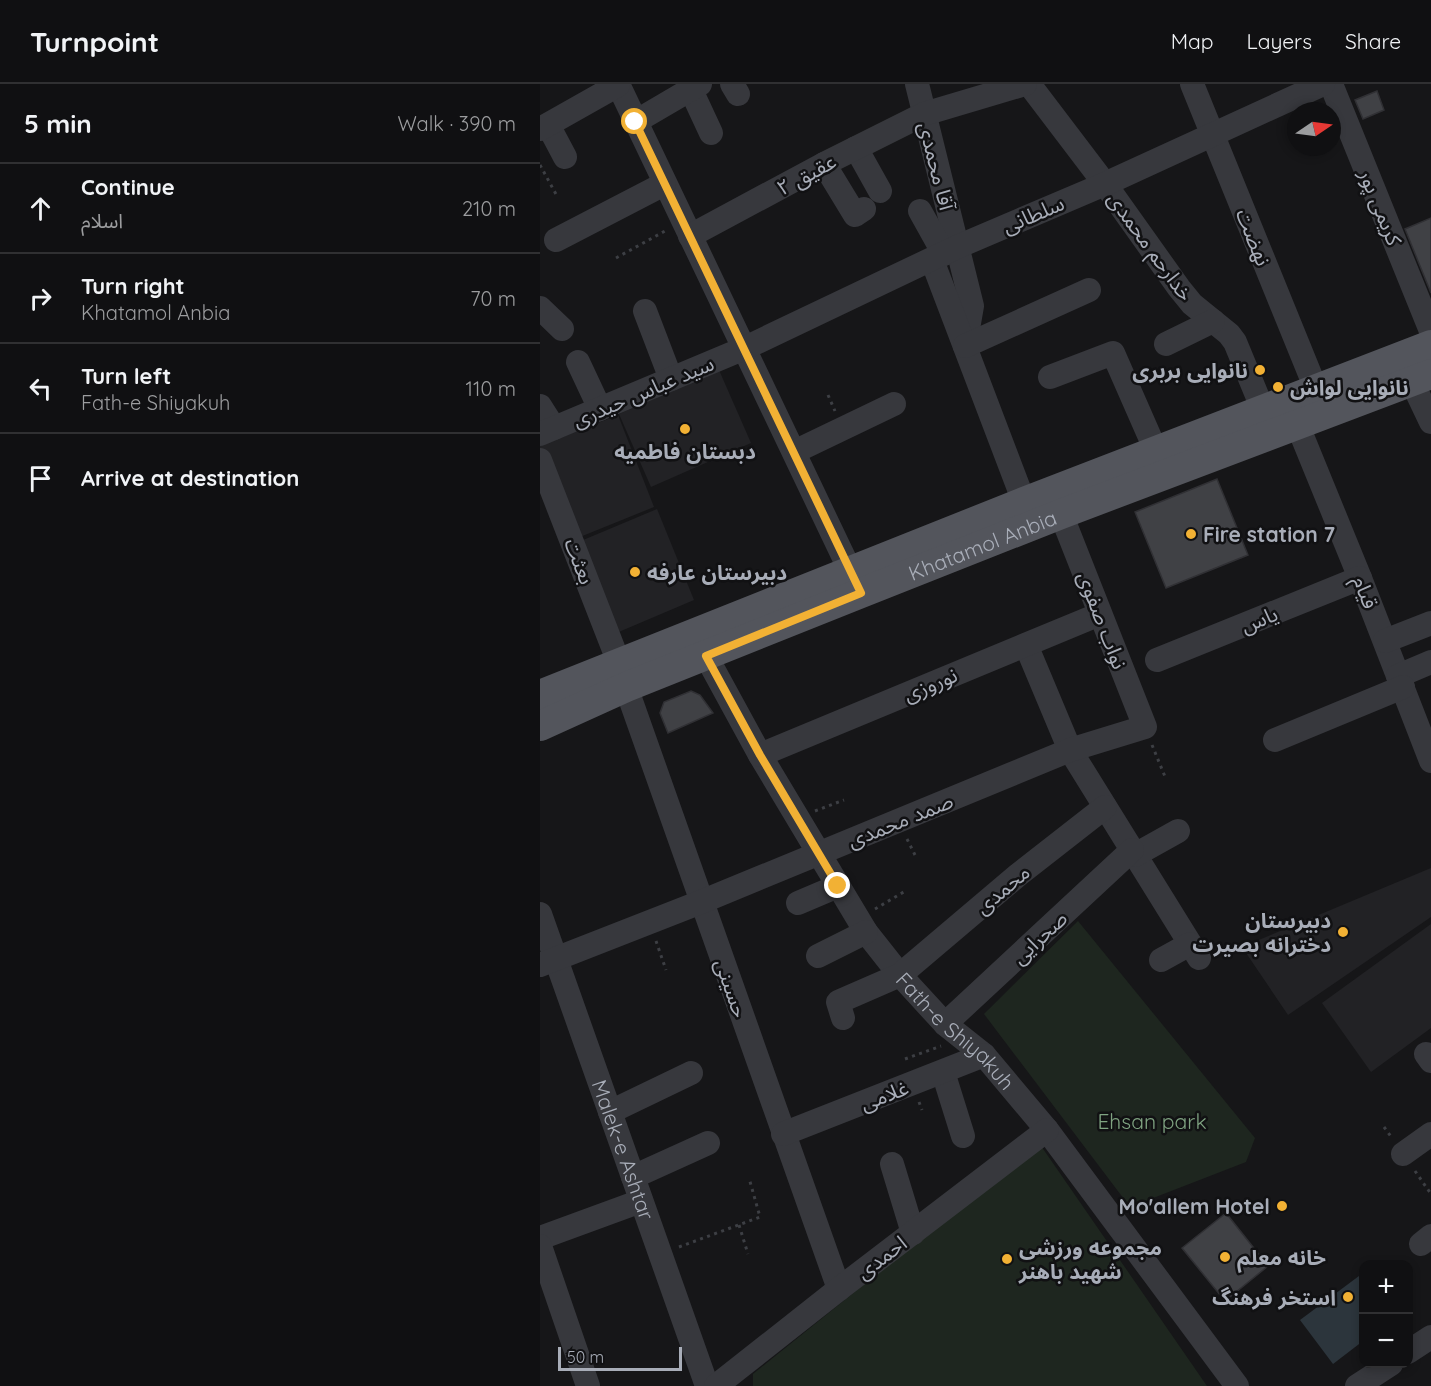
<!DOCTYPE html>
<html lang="en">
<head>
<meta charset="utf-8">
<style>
  :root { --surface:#101012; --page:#19191b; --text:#f1f3f6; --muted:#9c9d9f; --line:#303032 }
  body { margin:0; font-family:Quicksand,"Noto Sans Arabic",sans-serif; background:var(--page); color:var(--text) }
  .controls { position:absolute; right:18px; bottom:18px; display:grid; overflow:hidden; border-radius:12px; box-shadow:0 3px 9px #0003 }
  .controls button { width:54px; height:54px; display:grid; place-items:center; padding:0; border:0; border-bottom:2px solid var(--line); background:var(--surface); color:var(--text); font:30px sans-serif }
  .compass { position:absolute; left:747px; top:18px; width:54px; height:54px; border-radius:50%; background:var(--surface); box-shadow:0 3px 9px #0003; rotate:77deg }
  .scale { position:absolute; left:18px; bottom:15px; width:124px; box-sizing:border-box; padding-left:6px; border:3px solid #a8adb8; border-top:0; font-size:16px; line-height:21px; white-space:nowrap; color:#a8adb8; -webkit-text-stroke:4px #111113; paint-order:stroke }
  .stop { position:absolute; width:18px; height:18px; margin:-14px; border:4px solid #f2b134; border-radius:50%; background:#fff }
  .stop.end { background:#f2b134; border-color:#fff; box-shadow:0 2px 6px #0008 }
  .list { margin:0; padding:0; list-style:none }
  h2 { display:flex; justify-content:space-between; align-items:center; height:78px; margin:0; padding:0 24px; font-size:26px }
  h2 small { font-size:20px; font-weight:400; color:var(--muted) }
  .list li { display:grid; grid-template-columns:39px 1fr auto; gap:18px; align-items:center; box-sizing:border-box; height:90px; padding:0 24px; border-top:2px solid var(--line) }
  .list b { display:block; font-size:22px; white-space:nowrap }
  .list p { margin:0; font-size:20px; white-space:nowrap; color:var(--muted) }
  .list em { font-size:20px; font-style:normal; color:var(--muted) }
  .icon { flex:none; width:33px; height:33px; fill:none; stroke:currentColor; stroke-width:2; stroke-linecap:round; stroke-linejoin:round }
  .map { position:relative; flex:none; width:891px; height:1302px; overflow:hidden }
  header { display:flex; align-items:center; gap:36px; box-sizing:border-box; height:84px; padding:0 30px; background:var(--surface); border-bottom:2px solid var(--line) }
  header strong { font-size:28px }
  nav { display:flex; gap:33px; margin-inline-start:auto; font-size:21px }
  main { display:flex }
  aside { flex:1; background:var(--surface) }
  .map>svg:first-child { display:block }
  .built { fill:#222225 }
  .green { fill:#1e261f }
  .water { fill:#2c353c }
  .building { fill:#404145; stroke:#303034; stroke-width:1.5 }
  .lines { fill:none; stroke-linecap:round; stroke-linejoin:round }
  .path { stroke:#3d3f44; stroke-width:3; stroke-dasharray:3 4.5; stroke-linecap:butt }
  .minor { stroke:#37383d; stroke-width:24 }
  .major { stroke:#53555c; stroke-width:30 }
  .route { stroke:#f2b134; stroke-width:8 }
  .poi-dot { fill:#f2b134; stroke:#111113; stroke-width:2 }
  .labels { text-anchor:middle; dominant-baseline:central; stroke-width:5; stroke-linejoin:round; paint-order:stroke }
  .street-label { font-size:21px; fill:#a8adb8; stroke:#111113 }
  .poi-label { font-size:21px; font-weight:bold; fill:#a8adb8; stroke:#111113; text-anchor:start }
  .park-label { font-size:21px; fill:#7fa381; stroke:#111113 }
</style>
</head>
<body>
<header>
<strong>Turnpoint</strong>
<nav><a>Map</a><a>Layers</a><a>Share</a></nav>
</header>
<main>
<aside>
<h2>5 min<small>Walk · 390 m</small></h2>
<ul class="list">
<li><svg class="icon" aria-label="ahead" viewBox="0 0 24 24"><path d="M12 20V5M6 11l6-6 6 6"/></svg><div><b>Continue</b><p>اسلام</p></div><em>210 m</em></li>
<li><svg class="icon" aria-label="right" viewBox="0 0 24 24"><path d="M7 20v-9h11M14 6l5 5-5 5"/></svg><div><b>Turn right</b><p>Khatamol Anbia</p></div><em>70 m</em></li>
<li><svg class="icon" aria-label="left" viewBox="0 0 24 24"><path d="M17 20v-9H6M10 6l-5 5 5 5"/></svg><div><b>Turn left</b><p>Fath-e Shiyakuh</p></div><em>110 m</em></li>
<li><svg class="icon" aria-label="arrive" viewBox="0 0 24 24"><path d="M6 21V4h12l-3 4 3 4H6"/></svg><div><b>Arrive at destination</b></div></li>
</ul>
</aside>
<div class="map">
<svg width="891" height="1302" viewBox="0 0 891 1302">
  <rect width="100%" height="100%" fill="#161618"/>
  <g class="built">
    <path d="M179,286l32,73 -100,44 -32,-73z"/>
    <path d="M78,331l36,92 -79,32 -35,-87v-6z"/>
    <path d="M117,425l37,91 -80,34 -38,-91z"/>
    <path d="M891,784v49l-143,98 -46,-68z"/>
    <path d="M891,840v104l-60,44 -49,-69z"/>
  </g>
  <g class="green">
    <path d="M538,837l177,217 -9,24 -116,45 -146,-193z"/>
    <path d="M499,1059l168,243h-454v-12z"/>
  </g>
  <path class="water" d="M823,1189v68l-30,23 -33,-44z"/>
  <g class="building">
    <path d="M837,7l7,19 -21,9 -8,-19z"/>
    <path d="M891,134v75l-26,-64z"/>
    <path d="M677,395l31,76 -82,33 -31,-76z"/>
    <path d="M151,607l9,4 13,18 -45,20 -8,-20 4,-11z"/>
    <path d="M686,1129l42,53 -43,35 -43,-53z"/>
  </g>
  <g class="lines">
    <g class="path">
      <path d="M0,81l17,31"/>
      <path d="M76,174l49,-27"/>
      <path d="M288,311l7,16"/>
      <path d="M612,661l14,34"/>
      <path d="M275,727l29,-11"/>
      <path d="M367,755l8,16"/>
      <path d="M335,825l32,-19"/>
      <path d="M116,857l10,29"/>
      <path d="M365,975l36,-13"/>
      <path d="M379,1018l3,8"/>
      <path d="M844,1043l8,11"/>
      <path d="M875,1087l16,23"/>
      <path d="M199,1141l9,29"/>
      <path d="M139,1163l81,-30 -11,-39"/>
    </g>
    <g class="minor">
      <path d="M78,0l239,501"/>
      <path d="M192,0l6,10"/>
      <path d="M377,0l55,222 -7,40"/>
      <path d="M489,0l76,100 74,104 13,16 37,30 6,8 28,68"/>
      <path d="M652,0l124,305"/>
      <path d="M791,0l100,247"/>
      <path d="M151,6l20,43"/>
      <path d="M95,38l65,-38"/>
      <path d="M8,41l17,32"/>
      <path d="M0,45l78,-44"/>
      <path d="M316,64l24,43"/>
      <path d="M284,80l31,51 9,-6"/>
      <path d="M380,127l24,43"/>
      <path d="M150,152l134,-72 100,-50 101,-30"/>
      <path d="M16,156l108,-56"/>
      <path d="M392,176l92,242"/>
      <path d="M0,224l22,21"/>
      <path d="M105,227l26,68"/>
      <path d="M626,260l47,-23"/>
      <path d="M425,262l124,-56"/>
      <path d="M38,278l22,47"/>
      <path d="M510,293l63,-24 43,98"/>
      <path d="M872,298l19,40"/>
      <path d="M0,322l14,22"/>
      <path d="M751,325l69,169 71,183"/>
      <path d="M0,350l205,-86 212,-101 148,-63 218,-100"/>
      <path d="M254,368l100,-48"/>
      <path d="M0,376l79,203"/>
      <path d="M845,557l46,-18"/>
      <path d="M486,561l44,105 129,208"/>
      <path id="s1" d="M166,572l54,99 106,177 34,43 45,49 39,31 63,75 190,256"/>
      <path d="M617,576l203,-82"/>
      <path d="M858,592l33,-14"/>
      <path d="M86,603l213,602"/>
      <path d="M735,656l128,-53"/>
      <path d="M220,671l340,-141"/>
      <path d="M595,771l43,-24"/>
      <path d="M258,819l40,-17"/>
      <path id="s2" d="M0,830l167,472"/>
      <path d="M278,872l48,-24"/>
      <path d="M621,876l29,-16"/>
      <path d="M0,881l161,-63 369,-152 75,-23 -84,-213"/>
      <path d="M303,934l-5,-16 62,-27 118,-100 87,-68"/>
      <path d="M405,940l187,-174"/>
      <path d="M886,970l5,7"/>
      <path d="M403,988l20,64"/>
      <path d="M70,1028l81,-39"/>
      <path d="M243,1050l201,-79"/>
      <path d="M863,1070l28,-20"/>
      <path d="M352,1080l21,69"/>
      <path d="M93,1093l75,-34"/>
      <path d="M0,1154l101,-37"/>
      <path d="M881,1160l10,-8"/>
      <path d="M0,1162l48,140"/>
      <path d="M868,1268l23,-15"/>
      <path d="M176,1302l123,-97 208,-159"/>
      <path d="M817,1302l34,-22"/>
    </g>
    <g class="major">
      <path d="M0,611l484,-193 407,-157"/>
      <path id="s3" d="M0,642l86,-39 235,-94 200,-79 370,-140"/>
    </g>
  </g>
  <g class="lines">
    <path class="route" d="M95,38l226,471 -155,63 54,99 78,131"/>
  </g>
  <g class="poi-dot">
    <circle cx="720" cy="286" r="6"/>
    <circle cx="738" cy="303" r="6"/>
    <circle cx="145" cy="345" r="6"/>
    <circle cx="651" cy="450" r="6"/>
    <circle cx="95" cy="488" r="6"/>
    <circle cx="803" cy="848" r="6"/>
    <circle cx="742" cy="1122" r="6"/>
    <circle cx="685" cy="1173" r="6"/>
    <circle cx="467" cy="1175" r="6"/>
    <circle cx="808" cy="1213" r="6"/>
  </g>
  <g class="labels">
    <g class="street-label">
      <text transform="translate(397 82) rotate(76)">آقا محمدی</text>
      <text transform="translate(266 90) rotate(-28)">عقیق ۲</text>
      <text transform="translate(841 123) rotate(68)">کریمی پور</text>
      <text transform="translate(493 130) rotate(-23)">سلطانی</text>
      <text transform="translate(714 153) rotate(68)">نهضت</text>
      <text transform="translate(611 162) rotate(54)">خدارحم محمدی</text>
      <text transform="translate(103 307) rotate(-23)">سید عباس حیدری</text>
      <text stroke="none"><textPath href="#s3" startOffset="478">Khatamol Anbia</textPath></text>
      <text transform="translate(40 477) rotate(69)">بعثت</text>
      <text transform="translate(826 508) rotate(68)">قیام</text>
      <text transform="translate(719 535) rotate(-22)">یاس</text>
      <text transform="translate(563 536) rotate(69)">نواب صفوی</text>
      <text transform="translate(390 600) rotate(-23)">نوروزی</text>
      <text transform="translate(360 736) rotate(-22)">صمد محمدی</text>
      <text transform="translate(462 805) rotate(-40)">محمدی</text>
      <text transform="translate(499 853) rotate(-43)">صحرایی</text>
      <text transform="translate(192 904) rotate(71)">حسینی</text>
      <text stroke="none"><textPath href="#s1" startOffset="453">Fath-e Shiyakuh</textPath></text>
      <text transform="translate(344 1011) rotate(-21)">غلامی</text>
      <text stroke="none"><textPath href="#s2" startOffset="250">Malek-e Ashtar</textPath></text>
      <text transform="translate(341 1173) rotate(-37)">احمدی</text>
    </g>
    <g class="poi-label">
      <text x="708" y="286" text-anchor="end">نانوایی بربری</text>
      <text x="750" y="303">نانوایی لواش</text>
      <text x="145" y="367" text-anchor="middle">دبستان فاطمیه</text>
      <text x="663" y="450">Fire station 7</text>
      <text x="107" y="488">دبیرستان عارفه</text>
      <text x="791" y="836" text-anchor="end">دبیرستان<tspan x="791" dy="24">دخترانه بصیرت</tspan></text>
      <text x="730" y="1122" text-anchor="end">Mo'allem Hotel</text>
      <text x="479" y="1163">مجموعه ورزشی<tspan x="479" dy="24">شهید باهنر</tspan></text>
      <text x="697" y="1173">خانه معلم</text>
      <text x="796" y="1213" text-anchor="end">استخر فرهنگ</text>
    </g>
    <g class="park-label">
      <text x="612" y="1037">Ehsan park</text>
    </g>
  </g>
</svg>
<div class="controls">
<button>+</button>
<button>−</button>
</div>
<svg class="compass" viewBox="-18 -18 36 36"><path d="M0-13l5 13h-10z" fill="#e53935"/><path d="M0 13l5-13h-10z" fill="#9c9d9f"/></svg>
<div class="scale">50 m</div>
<div class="stop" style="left:95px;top:38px"></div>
<div class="stop end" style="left:298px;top:802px"></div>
</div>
</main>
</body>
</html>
